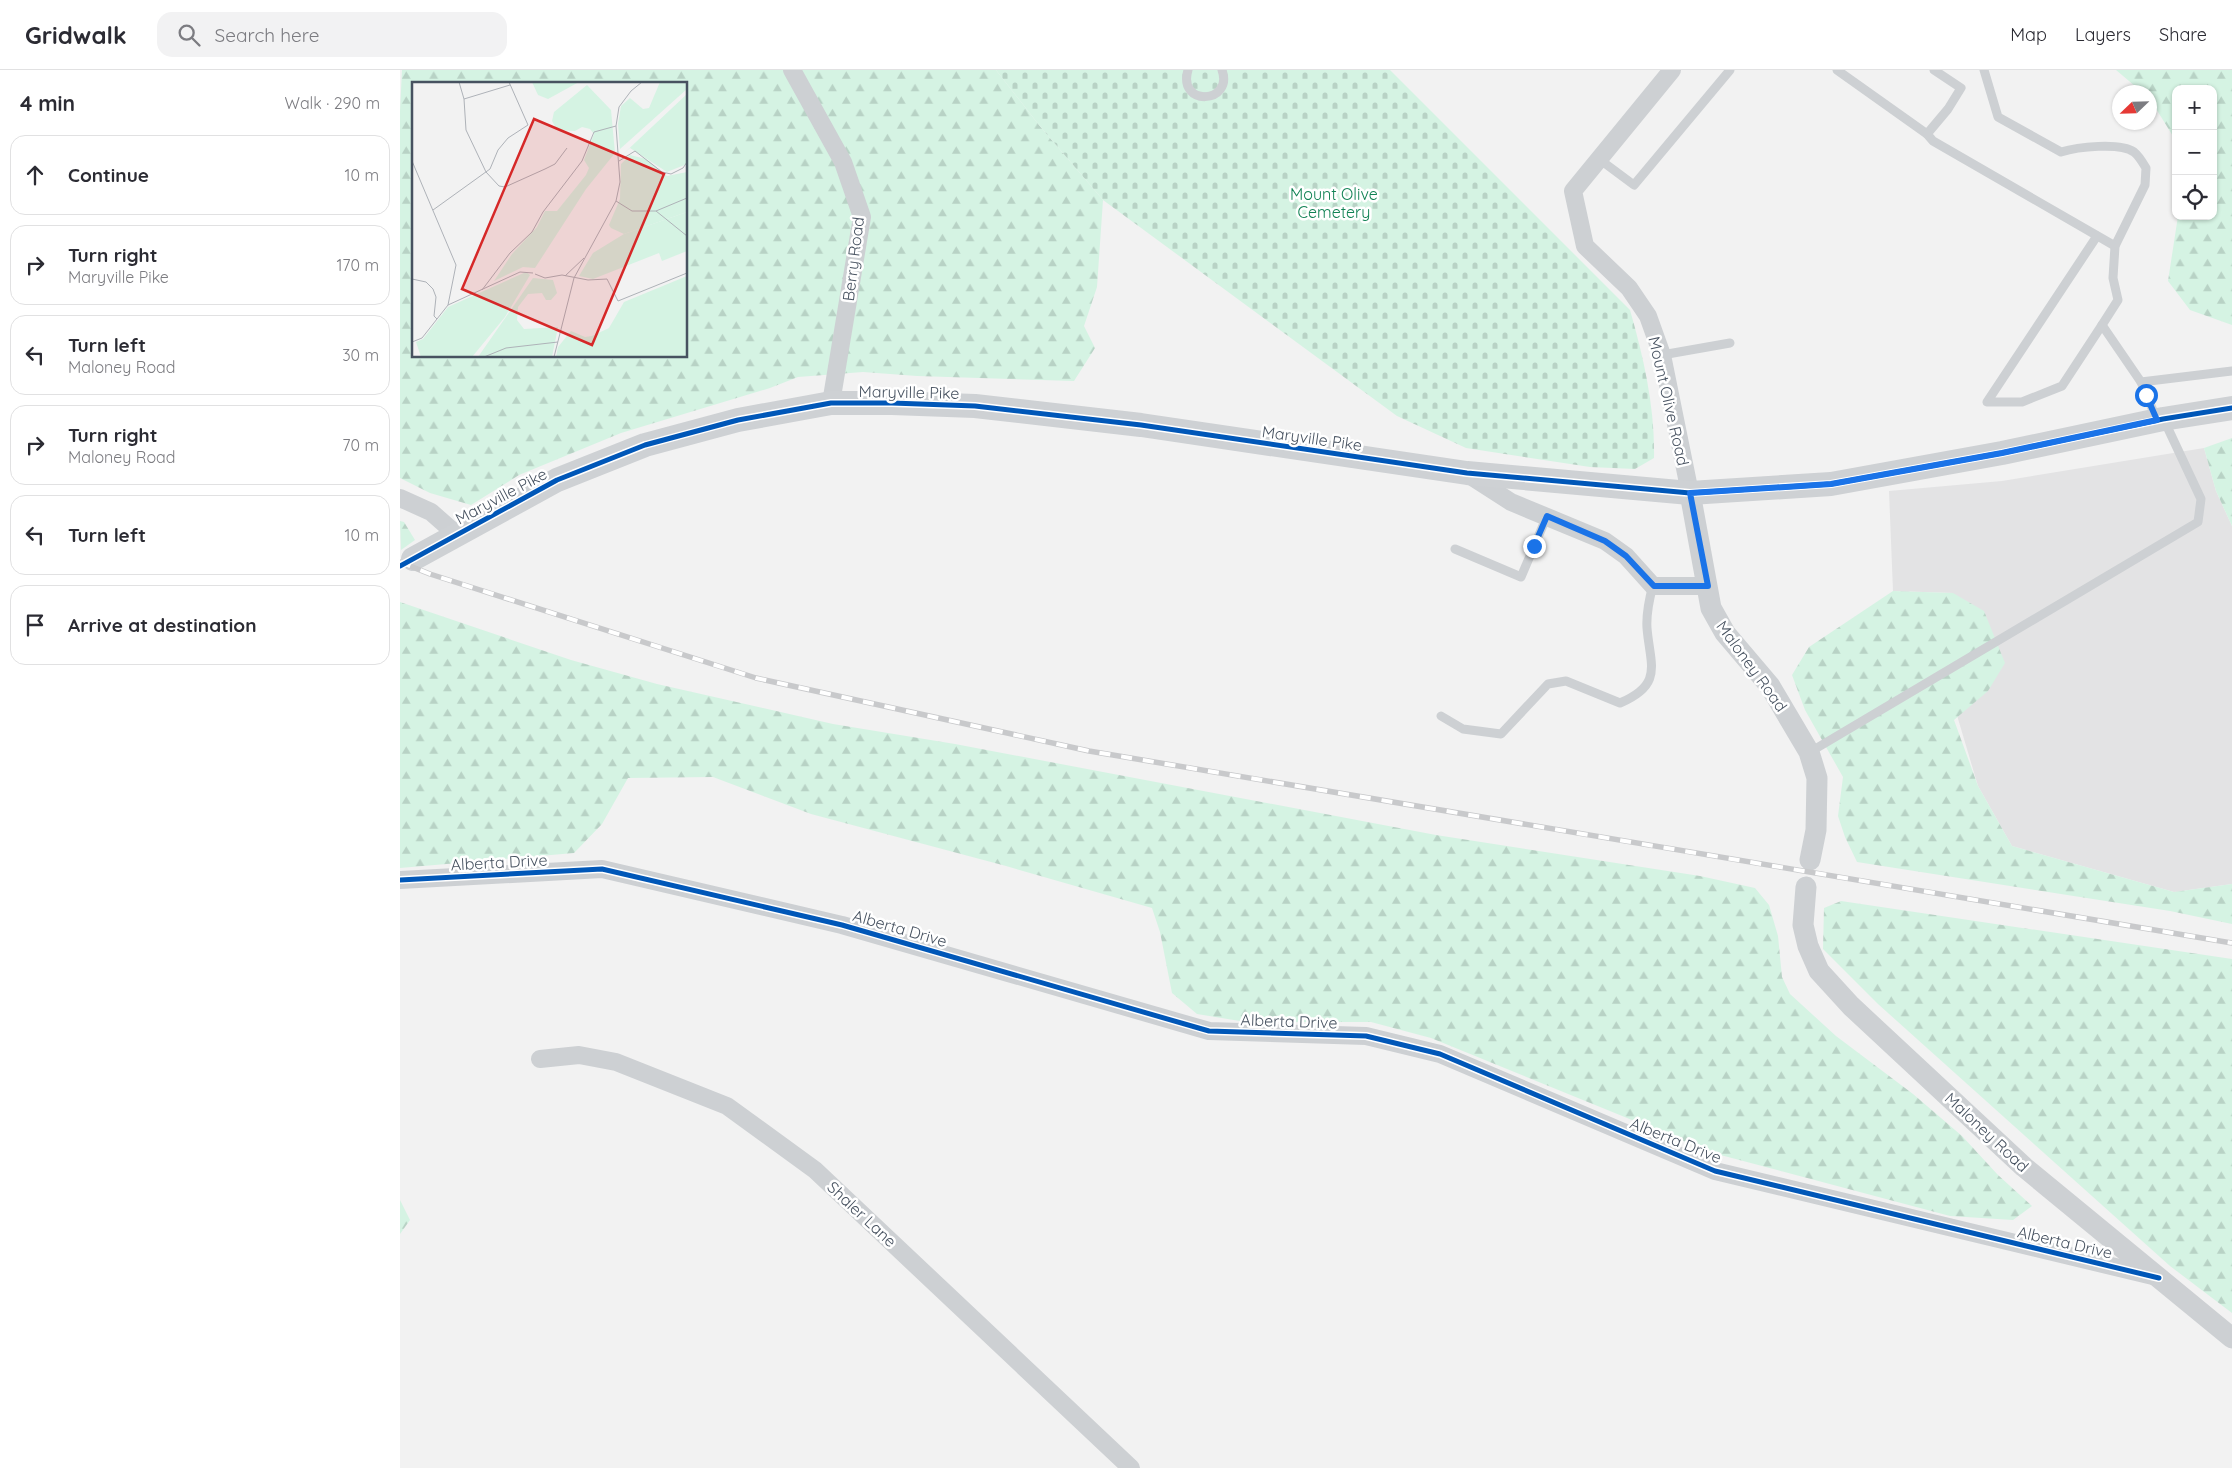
<!DOCTYPE html>
<html lang="en">
<head>
<meta charset="utf-8">
<style>
  :root { --surface:#fff; --page:#f2f2f3; --text:#2b2b33; --muted:#7c7c81; --line:#e1e1e2 }
  body { margin:0; font-family:Quicksand,sans-serif; background:var(--page); color:var(--text) }
  .controls { position:absolute; right:15px; top:15px; display:grid; overflow:hidden; border-radius:10px; box-shadow:0 1px 4px #0004 }
  .controls button { width:45px; height:45px; display:grid; place-items:center; padding:0; border:0; border-bottom:1px solid var(--line); background:var(--surface); color:var(--text); font:25px sans-serif }
  .compass { position:absolute; left:1712px; top:15px; width:45px; height:45px; border-radius:50%; background:var(--surface); box-shadow:0 1px 4px #0004; rotate:247deg }
  .stop { position:absolute; width:15px; height:15px; margin:-11px; border:4px solid #1a73e8; border-radius:50%; background:#fff }
  .stop.end { background:#1a73e8; border-color:#fff; box-shadow:0 1px 5px #0008 }
  .list { margin:0; padding:0; list-style:none }
  h2 { display:flex; justify-content:space-between; align-items:center; height:65px; margin:0; padding:0 20px; font-size:21px }
  h2 small { font-size:16px; font-weight:400; color:var(--muted) }
  .list li { display:grid; grid-template-columns:32px 1fr auto; gap:15px; align-items:center; box-sizing:border-box; height:80px; margin:0 10px 10px; padding:0 10px; border:1px solid var(--line); border-radius:15px }
  .list b { display:block; font-size:19px; white-space:nowrap }
  .list p { margin:0; font-size:16px; white-space:nowrap; color:var(--muted) }
  .list em { font-size:16px; font-style:normal; color:var(--muted) }
  .icon { flex:none; width:28px; height:28px; fill:none; stroke:currentColor; stroke-width:2; stroke-linecap:round; stroke-linejoin:round }
  .map { position:relative; flex:none; width:1832px; height:1398px; overflow:hidden }
  header { display:flex; align-items:center; gap:30px; box-sizing:border-box; height:70px; padding:0 25px; background:var(--surface); border-bottom:1px solid var(--line) }
  header strong { font-size:24px }
  nav { display:flex; gap:28px; margin-inline-start:auto; font-size:18px }
  .search { width:350px; height:45px; background:var(--page); display:flex; align-items:center; gap:12px; box-sizing:border-box; padding:0 18px; border-radius:15px; color:var(--muted); font-size:19px }
  main { display:flex }
  aside { flex:1; background:var(--surface) }
  .map>svg:first-child { display:block }
  .education { fill:#e3e3e4 }
  .forest { fill:url(#forest-firs); fill-rule:evenodd }
  .cemetery { fill:url(#cemetery-stones) }
  .lines { fill:none; stroke-linecap:round; stroke-linejoin:round }
  .service { stroke:#cdd0d3; stroke-width:9 }
  .minor { stroke:#cdd0d3; stroke-width:18 }
  .tertiary { stroke:#cdd0d3; stroke-width:21 }
  .secondary { stroke:#ced1d4; stroke-width:24 }
  .rail-casing { stroke:#c8c9cb; stroke-width:5.5 }
  .rail { stroke:#fff; stroke-width:4; stroke-dasharray:11; stroke-linecap:butt }
  .cycleway-casing { stroke:#fff; stroke-width:8 }
  .cycleway { stroke:#0057b8; stroke-width:5 }
  .route { stroke:#1a73e8; stroke-width:6 }
  .labels { text-anchor:middle; dominant-baseline:central; stroke-width:5; stroke-linejoin:round; paint-order:stroke }
  .park-label { font-size:16px; fill:#118254; stroke:#fff }
  .street-label { font-size:16px; fill:#475260; stroke:#fff }
  .inset-road { fill:none; stroke:#aeb2b8; stroke-width:1 }
  .view { fill:#d62828; fill-opacity:0.15; stroke:#d62828; stroke-width:2.5 }
  .inset-edge { fill:none; stroke:#475260; stroke-width:2.5 }
</style>
</head>
<body>
<header>
<strong>Gridwalk</strong>
<div class="search"><svg class="icon" aria-label="search" viewBox="0 0 24 24"><circle cx="10" cy="10" r="6"/><path d="M15 15l6 6"/></svg>Search here</div>
<nav><a>Map</a><a>Layers</a><a>Share</a></nav>
</header>
<main>
<aside>
<h2>4 min<small>Walk · 290 m</small></h2>
<ul class="list">
<li><svg class="icon" aria-label="ahead" viewBox="0 0 24 24"><path d="M12 20V5M6 11l6-6 6 6"/></svg><div><b>Continue</b></div><em>10 m</em></li>
<li><svg class="icon" aria-label="right" viewBox="0 0 24 24"><path d="M7 20v-9h11M14 6l5 5-5 5"/></svg><div><b>Turn right</b><p>Maryville Pike</p></div><em>170 m</em></li>
<li><svg class="icon" aria-label="left" viewBox="0 0 24 24"><path d="M17 20v-9H6M10 6l-5 5 5 5"/></svg><div><b>Turn left</b><p>Maloney Road</p></div><em>30 m</em></li>
<li><svg class="icon" aria-label="right" viewBox="0 0 24 24"><path d="M7 20v-9h11M14 6l5 5-5 5"/></svg><div><b>Turn right</b><p>Maloney Road</p></div><em>70 m</em></li>
<li><svg class="icon" aria-label="left" viewBox="0 0 24 24"><path d="M17 20v-9H6M10 6l-5 5 5 5"/></svg><div><b>Turn left</b></div><em>10 m</em></li>
<li><svg class="icon" aria-label="arrive" viewBox="0 0 24 24"><path d="M6 21V4h12l-3 4 3 4H6"/></svg><div><b>Arrive at destination</b></div></li>
</ul>
</aside>
<div class="map">
<svg width="1832" height="1398" viewBox="0 0 1832 1398">
  <defs>
    <pattern id="forest-firs" width="22" height="20" patternUnits="userSpaceOnUse" patternTransform="scale(1.25)"><rect width="22" height="20" fill="#d5f3e3"/><path d="M5 1l3.5 6h-7zM16 11l3.5 6h-7z" fill="#b8d2c5"/></pattern>
    <pattern id="cemetery-stones" width="16" height="16" patternUnits="userSpaceOnUse" patternTransform="scale(1.25)"><rect width="16" height="16" fill="#d5f3e3"/><path d="M2 7V4a2 2 0 0 1 4 0v3zM10 15v-3a2 2 0 0 1 4 0v3z" fill="#b8d2c5"/></pattern>
  </defs>
  <rect width="100%" height="100%" fill="#f2f2f2"/>
  <path class="education" d="M1804,378l12,43 16,35v358l-58,8 -162,-46 -34,-60 -22,-74 -3,-119 -60,-2 -4,-100 113,-10z"/>
  <g class="forest">
    <path d="M2,0h594l43,55 64,75 -6,87 -13,39 11,22 -21,33 -157,-5 -54,-4 -65,5 -28,11 -149,45 -102,42 -48,30 -41,-12 -30,-15v-367zM14,14h272v272h-272z"/>
    <path d="M1716,0h116v255l-42,-15 -22,-29 10,-65h35v-127h-37v52l-26,-42v-7h-8z"/>
    <path d="M1832,368v88l-16,-35 -12,-43z"/>
    <path d="M0,451l4,1 11,18 -14,10z"/>
    <path d="M1493,521l60,2 31,18 21,52 -17,28 -34,29 24,66 34,60 162,46 58,-8v40l-62,-13 -313,-49 -12,-25 -7,-21 5,-39 -38,-67 -13,-35 17,-28z"/>
    <path d="M0,532l171,58 86,24 176,40 122,20 481,91 264,41 55,12 14,17 9,31 4,41 8,17 46,42 77,58 49,42 36,39 34,31 -19,14 -63,-4 -237,-63 -282,-115 -60,-16h-125l-49,-8 -25,-21 -12,-61 -8,-24 -146,-42 -195,-52 -98,-37 -85,1 -26,46 -28,29 -174,15z"/>
    <path d="M1441,831l391,58v354l-62,-47 -292,-262 -55,-55 1,-41z"/>
    <path d="M0,1130l10,20 -10,14z"/>
  </g>
  <path class="cemetery" d="M596,0h394l240,240c14,49 25,98 24,148l-19,11 -45,-2 -124,-19 -69,-32 -294,-216 -64,-75z"/>
  <g class="lines">
    <g class="service">
      <path d="M788,0c-11,37 46,34 34,0"/>
      <path d="M1437,0l90,64 21,-25 13,-21 -27,-18"/>
      <path d="M1584,0l14,47 63,35c16,-5 59,-10 73,0 5,4 9,11 12,16l-1,17 -30,61 -2,32 5,22 -16,25 39,57"/>
      <path d="M1527,64l6,7 182,105"/>
      <path d="M1199,89l35,26 96,-115"/>
      <path d="M1697,166l-110,166h35l40,-16 40,-61"/>
      <path d="M1262,285l68,-12"/>
      <path d="M1757,350l-16,-38 91,-11"/>
      <path d="M1055,479l66,28 26,-61"/>
      <path d="M1041,646l22,13 38,5 47,-50 18,-3 54,22c44,-19 30,-38 27,-75 -1,-15 2,-28 6,-43"/>
      <path d="M1410,682l388,-230 3,-23 -37,-79"/>
    </g>
    <g class="minor">
      <path d="M392,0l51,92 19,55 -31,186"/>
      <path d="M1272,0l-99,121 12,55 44,42 19,28 14,39 28,138"/>
      <path d="M1069,405l42,27 94,39 21,15 27,30h55"/>
      <path d="M0,428l31,14 25,22"/>
      <path d="M0,810l202,-11 240,56 367,106 157,5 74,18 275,117 442,106"/>
      <path d="M140,989l39,-4 37,7 111,44 88,64 316,298"/>
    </g>
    <g class="tertiary">
      <path d="M1290,423l21,115 14,25 45,53 39,66 8,26 -1,52 -6,30"/>
      <path d="M1406,817l-3,38 5,21 11,25 32,35 173,161 208,171"/>
    </g>
    <path class="secondary" d="M13,489l144,-79 88,-35 93,-25 93,-17h61l83,3 166,19 326,48 223,20 141,-9 171,-31 161,-34 69,-11"/>
    <g class="rail-casing">
      <path id="rail" d="M0,492l30,12 326,104 333,73 1143,192"/>
    </g>
    <use href="#rail" class="rail"/>
    <g class="cycleway-casing">
      <g id="cycleway">
        <path d="M0,496l157,-86 88,-35 93,-25 93,-17h61l83,3 166,19 326,48 223,20 141,-9 171,-31 161,-34 69,-11"/>
        <path d="M0,810l202,-11 240,56 367,106 157,5 74,18 275,117 444,107"/>
      </g>
    </g>
    <use href="#cycleway" class="cycleway"/>
  </g>
  <g class="lines">
    <path class="route" d="M1134,476l13,-30 58,25 21,15 28,30h54l-18,-93 141,-9 171,-31 155,-33 -11,-25"/>
  </g>
  <g class="labels">
    <g class="park-label">
      <text x="934" y="124">Mount Olive<tspan x="934" dy="18">Cemetery</tspan></text>
    </g>
    <g class="street-label">
      <text transform="translate(453 189) rotate(-83)">Berry Road</text>
      <text transform="translate(509 322) rotate(1)">Maryville Pike</text>
      <text transform="translate(1269 331) rotate(77)">Mount Olive Road</text>
      <text transform="translate(912 368) rotate(8)">Maryville Pike</text>
      <text transform="translate(101 426) rotate(-28)">Maryville Pike</text>
      <text transform="translate(1352 596) rotate(54)">Maloney Road</text>
      <text transform="translate(99 792) rotate(-3)">Alberta Drive</text>
      <text transform="translate(500 858) rotate(16)">Alberta Drive</text>
      <text transform="translate(889 951) rotate(2)">Alberta Drive</text>
      <text transform="translate(1587 1062) rotate(43)">Maloney Road</text>
      <text transform="translate(1276 1070) rotate(22)">Alberta Drive</text>
      <text transform="translate(462 1144) rotate(43)">Shaler Lane</text>
      <text transform="translate(1665 1172) rotate(13)">Alberta Drive</text>
    </g>
  </g>
  <g transform="translate(12 12)">
    <rect width="275" height="275" fill="#f2f2f2"/>
    <path d="M248,0h27v7l-67,60 -2,-25 3,-18 9,-8 13,11 6,-1zM175,3l24,25 4,43 -29,36 -51,79 -12,-1 -29,14 18,-27 25,-27 8,-16h12l29,-36 3,-7 -5,-8 10,-26 -4,-5 -8,-2 -7,4 -18,-1 -5,-9 2,-9zM275,12v70l-20,8 -37,-24 -10,9zM218,73l16,4 21,17 20,-4v40l-63,22 -13,-6 -2,-3 11,-26 1,-35zM114,190l4,3 -25,42 -33,40h-51l-5,-15 7,-3 25,-32zM275,194v81h-131l2,-10 13,-16 14,6 7,-1 17,-8 15,-26zM121,196l20,2 4,13 -6,7h-5l-4,-7 -14,1 -10,13 -1,13 7,9 34,-2 -6,30h-74z" fill="#d5f3e3"/>
    <path d="M275,130v39l-25,10 -3,-8 -66,26 -14,-3 14,-23 31,-19z" fill="#d5f3e3"/>
    <path d="M120,0h47l-31,17 -10,-4z" fill="#d5f3e3"/>
    <path class="inset-road" d="M47,0l5,17 2,31 20,42 13,14 6,1 40,-18 10,-5 12,-16M52,17l46,-14M206,71l-2,-27 3,-19 12,-16 11,-9M0,79l44,104 -8,40M207,79l16,-10 27,21 9,2 12,-6 4,-6M204,119l16,10h24l31,25M21,128l57,-41 8,-19 10,-12 20,-13 -19,-43M244,129l31,-13M123,192l10,4 17,-3 26,5 19,-1 11,22 69,-28M153,194l19,-18M0,197l14,3 7,7 3,8 -2,19 3,3M70,208l28,-37 22,-21 11,-20 39,-51 12,-29 22,-6M0,260l10,-4 26,-33 72,-33 13,1M72,275l22,-9 52,-6M142,275l20,-79 42,-77 4,-19 -2,-26"/>
    <path class="view" d="M122,37l130,55 -72,171 -130,-56z"/>
    <rect width="275" height="275" class="inset-edge"/>
  </g>
</svg>
<div class="controls">
<button>+</button>
<button>−</button>
<button><svg class="icon" aria-label="locate" viewBox="0 0 24 24"><circle cx="12" cy="12" r="6"/><path d="M12 2v4M12 18v4M2 12h4M18 12h4"/></svg></button>
</div>
<svg class="compass" viewBox="-18 -18 36 36"><path d="M0-13l5 13h-10z" fill="#e53935"/><path d="M0 13l5-13h-10z" fill="#7c7c81"/></svg>
<div class="stop" style="left:1746px;top:325px"></div>
<div class="stop end" style="left:1134px;top:476px"></div>
</div>
</main>
</body>
</html>
